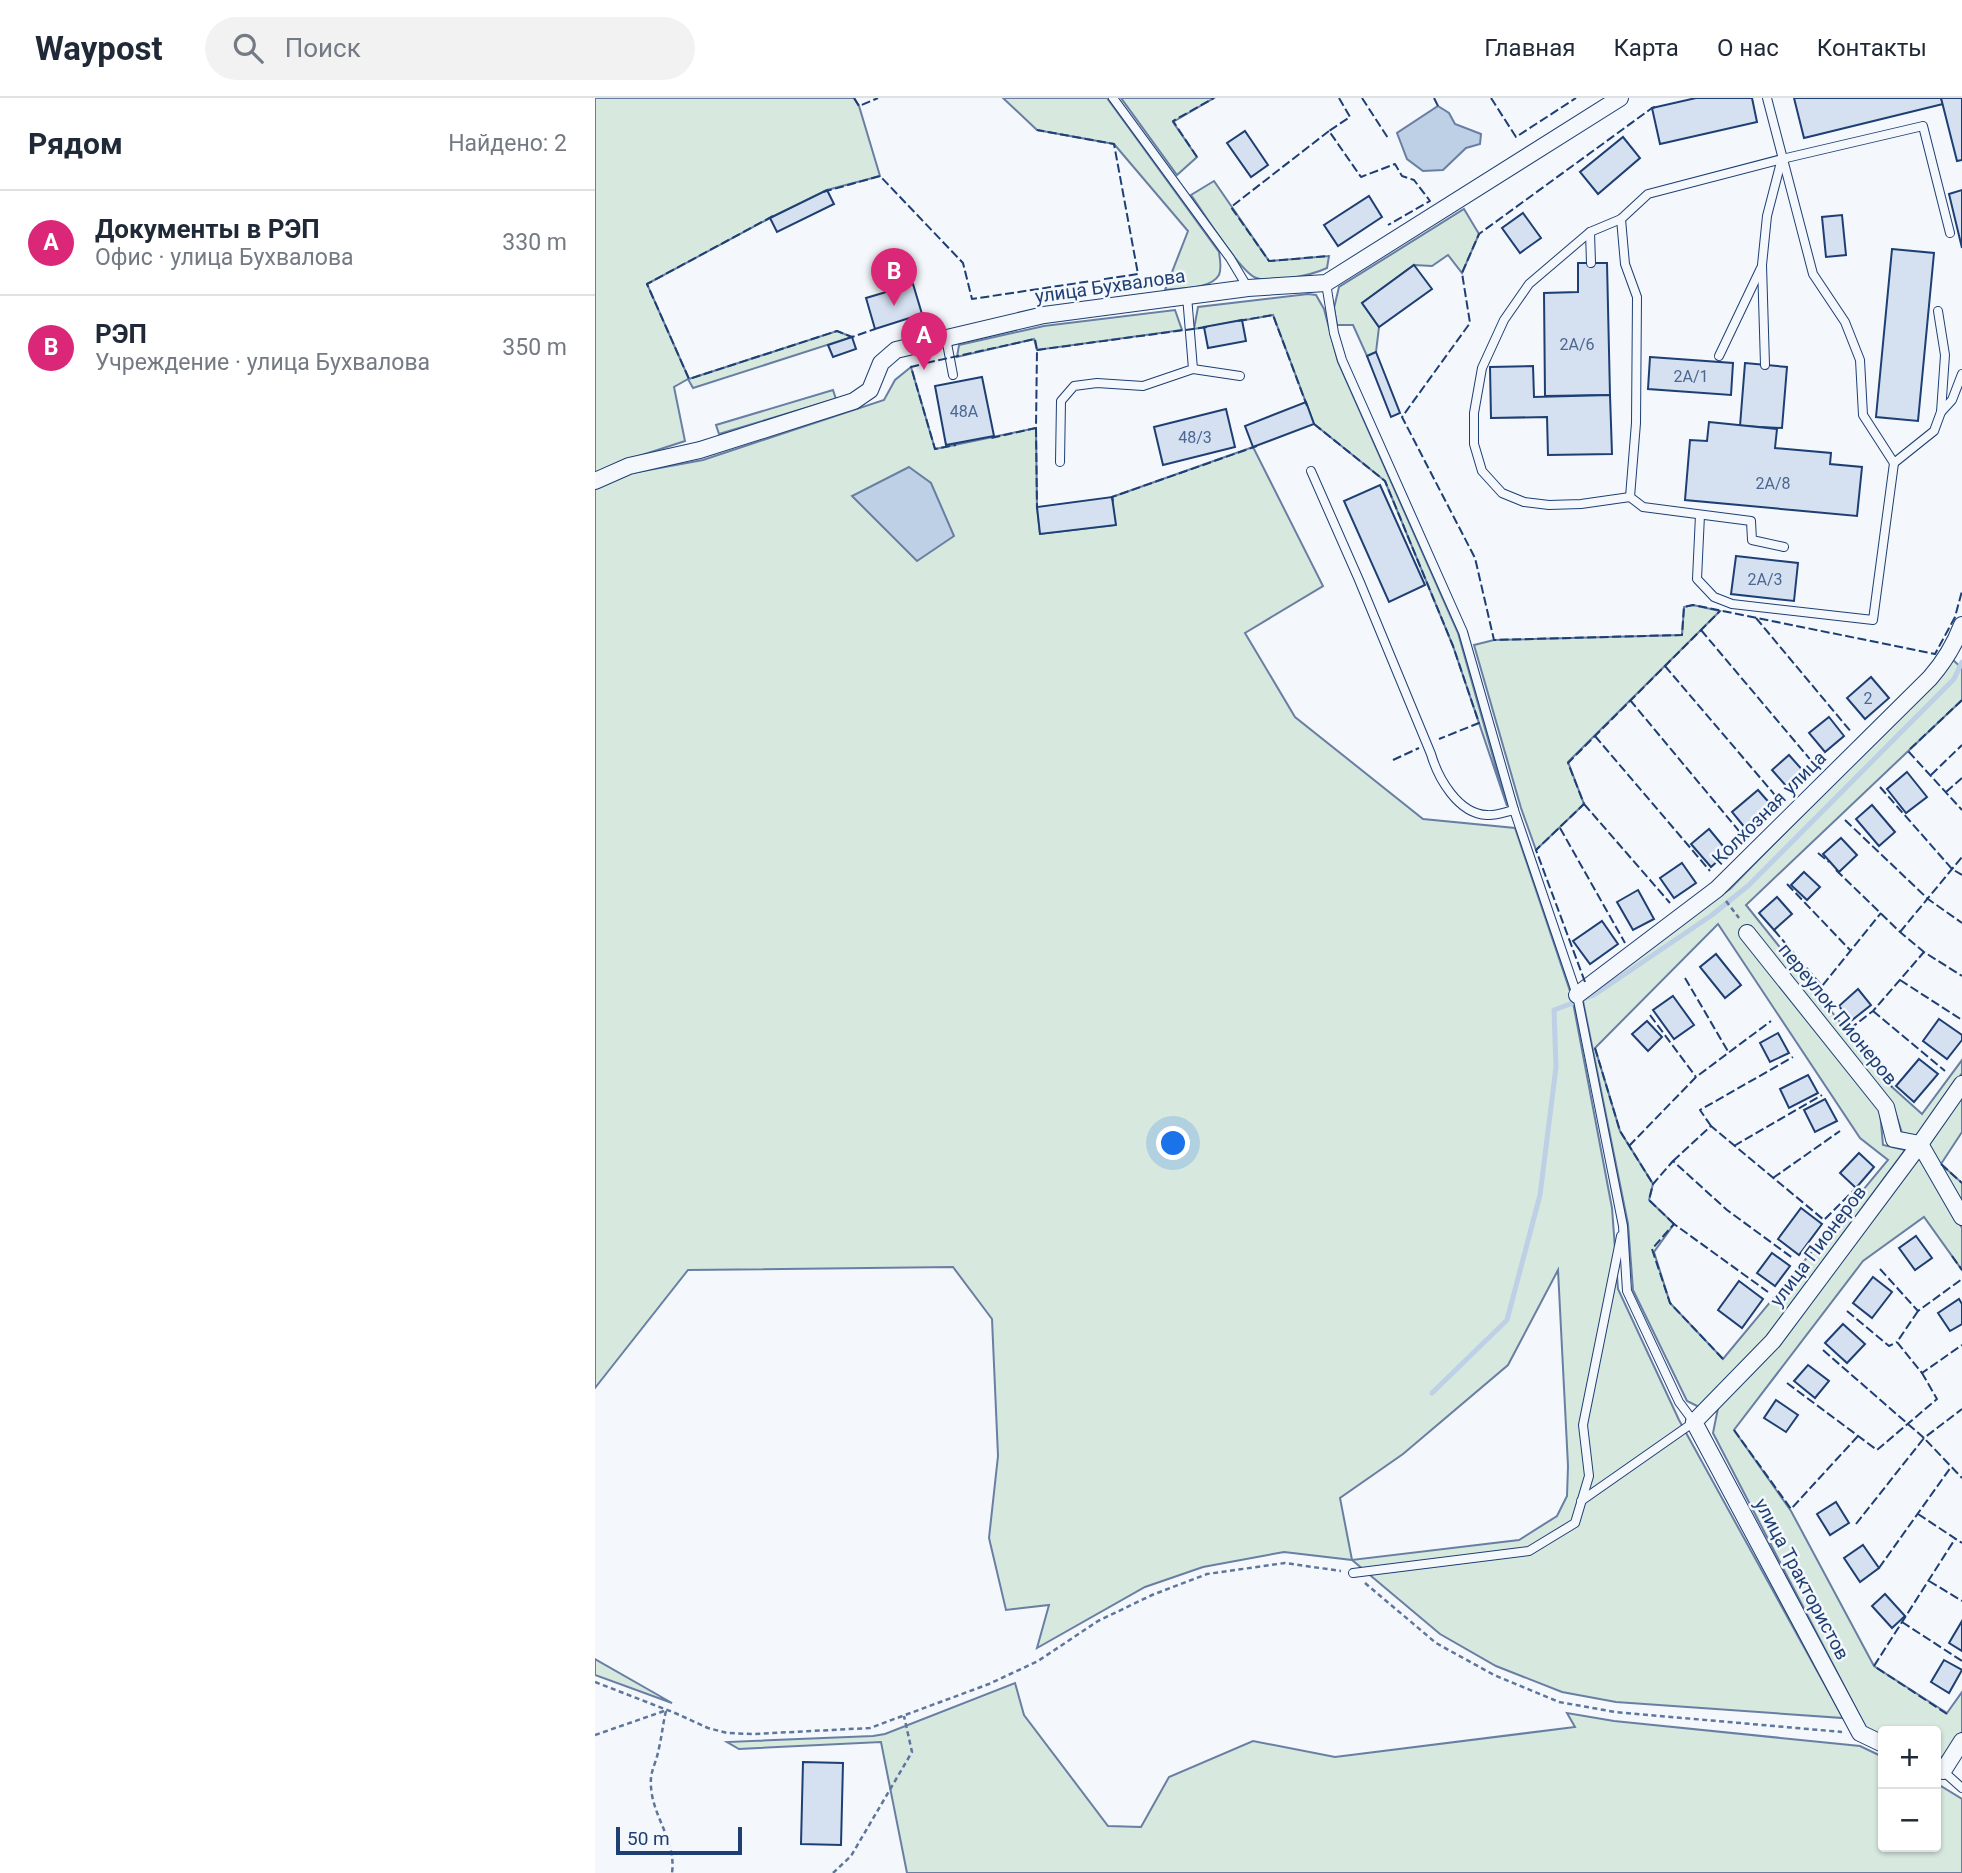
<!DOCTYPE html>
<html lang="ru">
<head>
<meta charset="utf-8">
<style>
  :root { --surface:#fff; --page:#f2f2f3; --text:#1f2937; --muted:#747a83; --line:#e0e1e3; --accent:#db2777 }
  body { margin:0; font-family:Roboto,sans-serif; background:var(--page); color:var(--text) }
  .controls { position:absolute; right:21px; bottom:21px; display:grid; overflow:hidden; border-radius:7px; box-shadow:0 2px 5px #0004 }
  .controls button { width:63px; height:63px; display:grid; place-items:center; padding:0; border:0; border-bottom:2px solid var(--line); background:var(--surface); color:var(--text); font:35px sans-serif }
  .scale { position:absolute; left:21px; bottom:18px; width:126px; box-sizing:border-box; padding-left:7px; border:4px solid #1d3f73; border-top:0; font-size:19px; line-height:24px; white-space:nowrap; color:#1d3f73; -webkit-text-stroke:5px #f4f7fb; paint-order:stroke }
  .you { position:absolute; left:579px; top:1046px; width:24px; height:24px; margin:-18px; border:5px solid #fff; border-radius:50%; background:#1a73e8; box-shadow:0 0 0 10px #1a73e833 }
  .badge { display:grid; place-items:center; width:46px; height:46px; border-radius:50%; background:var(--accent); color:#fff; font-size:23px; font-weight:700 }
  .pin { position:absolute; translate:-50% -58px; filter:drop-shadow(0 2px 4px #0008) }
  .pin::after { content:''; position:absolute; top:37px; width:24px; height:21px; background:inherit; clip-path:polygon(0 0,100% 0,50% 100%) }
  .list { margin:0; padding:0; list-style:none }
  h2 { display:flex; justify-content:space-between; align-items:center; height:91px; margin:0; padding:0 28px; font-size:30px }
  h2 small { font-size:23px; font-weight:400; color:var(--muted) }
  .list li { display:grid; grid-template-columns:46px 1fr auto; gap:21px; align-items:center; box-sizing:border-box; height:105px; padding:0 28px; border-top:2px solid var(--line) }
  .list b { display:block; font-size:26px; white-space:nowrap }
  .list p { margin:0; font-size:23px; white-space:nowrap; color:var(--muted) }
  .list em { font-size:23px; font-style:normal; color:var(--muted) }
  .icon { flex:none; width:38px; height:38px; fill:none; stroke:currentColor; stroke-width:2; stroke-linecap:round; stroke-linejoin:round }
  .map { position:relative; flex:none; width:1367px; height:1775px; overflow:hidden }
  header { display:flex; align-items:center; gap:42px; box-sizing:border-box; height:98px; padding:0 35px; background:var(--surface); border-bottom:2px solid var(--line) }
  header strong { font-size:33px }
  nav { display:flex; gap:38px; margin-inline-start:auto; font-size:24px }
  .search { width:490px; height:63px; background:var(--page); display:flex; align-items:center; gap:18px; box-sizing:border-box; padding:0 24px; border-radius:38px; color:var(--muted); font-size:26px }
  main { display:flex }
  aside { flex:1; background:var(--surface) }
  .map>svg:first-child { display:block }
  .green { fill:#d7e8df; stroke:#687fa3; stroke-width:2; fill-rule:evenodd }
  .water { fill:#bed0e5; stroke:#687fa3; stroke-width:2 }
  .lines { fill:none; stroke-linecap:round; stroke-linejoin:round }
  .stream { stroke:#bed0e5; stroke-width:5 }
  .building { fill:#d5e0f0; stroke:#1d3f73; stroke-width:2 }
  .service-casing { stroke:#1d3f73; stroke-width:10 }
  .minor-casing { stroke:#1d3f73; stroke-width:18 }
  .path { stroke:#5e769c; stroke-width:2.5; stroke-dasharray:5 3.5; stroke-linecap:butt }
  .service { stroke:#f4f7fb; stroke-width:8 }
  .minor { stroke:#f4f7fb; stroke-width:16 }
  .fence { stroke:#1d3f73; stroke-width:2; stroke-dasharray:9 3.5; stroke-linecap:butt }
  .labels { text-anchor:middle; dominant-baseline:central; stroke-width:5; stroke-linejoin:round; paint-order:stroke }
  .number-label { font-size:16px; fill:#4b6792 }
  .street-label { font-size:19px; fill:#1d3f73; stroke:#f4f7fb }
</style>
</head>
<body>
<header>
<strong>Waypost</strong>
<div class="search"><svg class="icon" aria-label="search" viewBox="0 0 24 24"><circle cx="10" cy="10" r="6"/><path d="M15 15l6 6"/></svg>Поиск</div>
<nav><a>Главная</a><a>Карта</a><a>О нас</a><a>Контакты</a></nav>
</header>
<main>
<aside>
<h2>Рядом<small>Найдено: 2</small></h2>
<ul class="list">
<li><span class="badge">A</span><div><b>Документы в РЭП</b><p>Офис · улица Бухвалова</p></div><em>330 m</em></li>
<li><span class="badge">B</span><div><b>РЭП</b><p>Учреждение · улица Бухвалова</p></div><em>350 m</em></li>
</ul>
</aside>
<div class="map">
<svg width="1367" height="1775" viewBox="0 0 1367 1775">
  <rect width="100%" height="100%" fill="#f4f7fb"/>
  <g class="green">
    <path d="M0,0h259l5,8 21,70 -53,14 -57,28 -123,66 42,95 148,-48 15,6 -159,51 -5,-9 -14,8 11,54 -52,17 -38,16z"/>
    <path d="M408,0h104l112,154c1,8 3,16 0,23 -9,15 -39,13 -54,15l23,-59 -74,-87 -77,-14z"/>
    <path d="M526,0h93l-41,24 24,35 -20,18z"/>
    <path d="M619,83l55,80 60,-5 -2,12c-15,7 -58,17 -73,9 -17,-10 -50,-64 -63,-82z"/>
    <path d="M869,111l15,25 -17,39 -14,-18 -16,11 -18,-1 -52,38 17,24 -3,25 -9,4 -14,-31h-16l-3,-17 5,-21z"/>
    <path d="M713,196l8,1 8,14 14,53 120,271 49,173 -54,-160 -68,-165 -71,-57 -41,-109 -79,14 4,-22z"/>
    <path d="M580,212l7,20 -145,20 -3,-11 -77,18 2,-12 85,-19z"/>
    <path d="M316,269l24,82 101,-21 1,79 3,27 75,-9 -3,-28 141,-50 70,139 -78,47 50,84 128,102 92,9 57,169 40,211 6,81 61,131 164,298 -227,-16 -54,-10 -66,-26 -56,-32 -88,-74 -68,-8 -81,15 -58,20 -108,61 12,-43 -43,5 -17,-72 9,-82 -6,-137 -39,-52 -265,3 -93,118v-900l37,-15 71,-13 181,-60 11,-20zM963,1172l10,196 -1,30 -10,20 -38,24 -167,20 -12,-62 63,-44 105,-89z"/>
    <path d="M238,292l3,9 -117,35 -3,-9z"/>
    <path d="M1098,507l27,6 -152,151 16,42 -48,46 -15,-42 -47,-163 20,-5 188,-5 2,-28z"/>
    <path d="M1358,562l9,8v32l-216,205 146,182 30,27 40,-54v13l-45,64 -15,-4 -9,-28 -13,7 3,33 22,5 -141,190 -65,67 -12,-6 -54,-111 -5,-66 -46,-228 148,-107zM1123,826l142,214 28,22 -165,199 -53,-56 -16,-51 20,-28 -25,-24 4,-16 -33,-53 -25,-83z"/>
    <path d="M1367,996v38l-21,32 21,19v25l-36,-62z"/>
    <path d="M1324,1056l43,74v42l-38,-53 -61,44 -129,169 57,81 83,155 73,47 15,-21v40l-16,24 -10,2v-27h-53v6l-16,-7 -154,-297 6,-30z"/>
    <path d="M0,1561l77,44 -77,-28z"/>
    <path d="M420,1585l9,32 84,111 33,1 28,-50 84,-36 82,16 240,-30 -8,-14 47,8 246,25 23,11v90h53v-64l26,16v74h-1055l-26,-131 -142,7 -12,-7 146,-6 12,-2z"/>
  </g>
  <g class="water">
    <path d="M843,8l11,7 6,11 26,10 -1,10 -14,4 -23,22 -20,1 -16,-12 -10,-26z"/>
    <path d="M314,369l22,16 23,53 -37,25 -65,-65z"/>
  </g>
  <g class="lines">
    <path class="stream" d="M837,1295l75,-73 33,-125 16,-128 -2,-57 40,-15 118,-80 37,-30 205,-206 8,-17"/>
  </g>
  <g class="building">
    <path d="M1101,0h56l5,24 -97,22 -8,-36z"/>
    <path d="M1199,0h147l2,6 -139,34z"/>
    <path d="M1346,0h21v62l-5,1z"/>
    <path d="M650,33l23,34 -17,12 -24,-34z"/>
    <path d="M1028,39l17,21 -42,36 -18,-22z"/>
    <path d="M232,92l7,14 -57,28 -7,-14z"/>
    <path d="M1367,92v58l-13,-54z"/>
    <path d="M774,98l13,21 -44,29 -14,-21z"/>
    <path d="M928,115l18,25 -21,15 -18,-25z"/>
    <path d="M1247,117l4,40 -20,2 -4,-40z"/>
    <path d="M1297,151l42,4 -16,168 -42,-4z"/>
    <path d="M983,165h29l3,132 -65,1 -1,-103 34,-1z"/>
    <path d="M819,167l18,24 -53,38 -17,-24z"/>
    <path d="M318,186l9,30 -47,15 -9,-31z"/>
    <path d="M647,222l4,21 -38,7 -4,-21z"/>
    <path d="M257,239l4,12 -23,8 -5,-12z"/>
    <path d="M781,254l24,61 -9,4 -24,-61z"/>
    <path d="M1055,259l83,6 -2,32 -83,-6z"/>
    <path d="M1150,265l42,4 -5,61 -42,-2z"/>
    <path d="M938,268l1,31 76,-2 2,59 -64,1 -1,-38 -56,1 -1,-51z"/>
    <path d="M387,279l12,59 -48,9 -11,-59z"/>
    <path d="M711,304l8,22 -61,23 -8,-21z"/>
    <path d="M631,311l9,38 -72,18 -9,-38z"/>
    <path d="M1114,324l68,7 -2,19 56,5 -1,11 32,3 -5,49 -172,-16 5,-60 17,1z"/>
    <path d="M785,387l45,100 -36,17 -45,-101z"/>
    <path d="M517,399l4,28 -76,9 -3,-27z"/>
    <path d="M1141,458l62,7 -4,38 -63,-7z"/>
    <path d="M1276,579l18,21 -24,21 -18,-21z"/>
    <path d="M1234,619l15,19 -19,16 -16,-19z"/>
    <path d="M1194,657l16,18 -17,15 -16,-18z"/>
    <path d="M1312,674l20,25 -21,16 -19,-24z"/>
    <path d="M1163,692l15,17 -27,22 -14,-17z"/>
    <path d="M1277,707l23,27 -16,14 -23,-27z"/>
    <path d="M1114,731l19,23 -17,15 -20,-23z"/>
    <path d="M1246,740l16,17 -18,17 -16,-18z"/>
    <path d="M1087,765l14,20 -22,15 -14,-20z"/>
    <path d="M1209,774l16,15 -13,13 -16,-15z"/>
    <path d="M1043,792l16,29 -21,11 -16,-28z"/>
    <path d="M1182,799l15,17 -18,16 -15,-17z"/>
    <path d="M1007,823l16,23 -28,20 -17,-23z"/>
    <path d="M1121,856l25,31 -16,13 -25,-31z"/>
    <path d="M1263,891l13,16 -20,16 -12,-15z"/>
    <path d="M1078,898l21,29 -20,14 -21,-29z"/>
    <path d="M1344,921l23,16v5l-15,19 -24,-18z"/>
    <path d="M1052,923l15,16 -14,14 -16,-17z"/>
    <path d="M1183,935l11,20 -19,9 -10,-19z"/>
    <path d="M1324,961l19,15 -24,28 -18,-16z"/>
    <path d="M1213,977l10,18 -29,15 -9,-19z"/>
    <path d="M1230,1001l12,22 -22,11 -11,-22z"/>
    <path d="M1264,1055l15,14 -18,21 -16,-15z"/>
    <path d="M1206,1110l21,16 -23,31 -21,-16z"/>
    <path d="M1321,1138l16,22 -17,12 -16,-22z"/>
    <path d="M1177,1155l18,13 -15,20 -18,-13z"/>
    <path d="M1278,1179l19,15 -20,26 -19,-15z"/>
    <path d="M1144,1183l24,18 -21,29 -24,-18z"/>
    <path d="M1364,1201l3,5v20l-12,7 -12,-18z"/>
    <path d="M1248,1226l22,20 -18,19 -22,-20z"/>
    <path d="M1213,1267l21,16 -14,17 -21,-17z"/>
    <path d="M1181,1302l22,15 -12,17 -22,-14z"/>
    <path d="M1241,1404l13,21 -19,12 -13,-21z"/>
    <path d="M1268,1447l16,23 -19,14 -16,-24z"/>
    <path d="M1290,1496l20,22 -13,12 -20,-22z"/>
    <path d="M1367,1523v30l-13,-8z"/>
    <path d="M1349,1562l18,10 -13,23 -18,-11z"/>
    <path d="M208,1664l40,1 -2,82 -40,-1z"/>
  </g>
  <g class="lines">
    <g class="service-casing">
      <g id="service">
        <path d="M518,0l117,160 18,30"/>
        <path d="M1026,121l4,45 12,33 -1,126 -6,74 13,10 108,14 1,19 32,7"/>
        <path d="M995,134l-61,52 -25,36 -22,48 -8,45v31l8,27 20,22 22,9 25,3 32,-1 49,-7"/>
        <path d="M996,165l-1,-31 31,-13 27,-25 134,-35 141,-33 27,107"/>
        <path d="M731,185l8,50 8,27 121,272 51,178 63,185 46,231 4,65 52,111 15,20 -113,79"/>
        <path d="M351,240l7,37"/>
        <path d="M1124,258l42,-88"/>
        <path d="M1170,267l-3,-100 5,-49 14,-54"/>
        <path d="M598,271l47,7"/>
        <path d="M1346,314l11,-12 10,-26"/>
        <path d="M465,364l1,-61 13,-15 23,-3 46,3 50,-17 -6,-73"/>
        <path d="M1299,365l40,-32 7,-19 4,-57 -7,-44"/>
        <path d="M716,373l48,109 72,174c7,24 27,60 56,61 8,1 18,-3 27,-5"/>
        <path d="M1105,417l-3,64 17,18 18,7 141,16 21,-157 -31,-48 -3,-55 -15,-38 -32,-48 -46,-176"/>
        <path d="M758,1475l176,-22 46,-28 14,-47 -6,-51 38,-189"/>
        <path d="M1348,1673l19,17"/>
      </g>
    </g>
    <g class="minor-casing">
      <g id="minor">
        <path d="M0,383l34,-15 71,-16 154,-49 16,-11 11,-27 15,-13 148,-35 204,-27 78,-5 294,-185"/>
        <path d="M1152,835l139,174 8,32 26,5 42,73"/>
        <path d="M982,897l140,-106 213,-211c14,-16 24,-32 32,-53"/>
        <path d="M1288,1646l-23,-11 -166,-311 79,-81 147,-197 42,-60"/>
        <path d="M1341,1669l7,4 19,-30"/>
      </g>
    </g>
    <g class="path">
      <path d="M1131,803l13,17"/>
      <path d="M770,1485l71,60 58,32 65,27 56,10 227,20"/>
      <path d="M0,1584l80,31 33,15 19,5 26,1 117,-6 119,-44 49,-23 60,-40 54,-26 55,-21 78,-11 56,8"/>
      <path d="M71,1613c-3,12 -4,24 -7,37 -4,21 -11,23 -7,47 5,27 24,49 20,78"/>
      <path d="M0,1637l72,-25"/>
      <path d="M238,1775l18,-17 61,-104 -8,-36"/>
    </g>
    <use href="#service" class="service"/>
    <use href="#minor" class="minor"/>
    <g class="fence">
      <path d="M259,0l5,8 19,-8"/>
      <path d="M744,0l11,19 -21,14 32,46 34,-13 7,12 12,4 16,21 -42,24"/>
      <path d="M767,0l26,40"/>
      <path d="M839,0l4,8"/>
      <path d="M896,0l25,39 60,-39"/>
      <path d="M1060,9l-3,1 -173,126 -17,39 8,50 -68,94 73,141 19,82 188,-5 2,-28 9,-2 242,49 20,-37 7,-26"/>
      <path d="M734,33l-98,76 38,54 60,-5"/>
      <path d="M602,59l-24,-36 41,-23"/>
      <path d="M228,94l57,-16 83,87 9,36 166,-25 -24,-130 -77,-14"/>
      <path d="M178,118l-126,68 42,95 148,-48 15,6 23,-8"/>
      <path d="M643,223l35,-6 34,91"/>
      <path d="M442,252l170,-23"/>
      <path d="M331,265l109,-24 2,11 -1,78 -45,10"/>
      <path d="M324,267l-8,2 24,82 21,-4"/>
      <path d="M719,326l71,57 68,165 26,77 -40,16"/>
      <path d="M441,330l1,81"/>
      <path d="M518,403l-1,-4 145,-51"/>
      <path d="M1161,520l96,115"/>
      <path d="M1106,532l113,134"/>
      <path d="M1070,568l115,135"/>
      <path d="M1035,602l114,137"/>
      <path d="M1367,602l-54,51 54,59"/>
      <path d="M1000,638l115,135"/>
      <path d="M798,662l26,-12"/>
      <path d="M1336,677l31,-30"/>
      <path d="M1285,689l72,82 10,6"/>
      <path d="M1351,694l16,-14"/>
      <path d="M989,706l86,99"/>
      <path d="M1250,722l83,79 34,24"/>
      <path d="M965,730l65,115"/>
      <path d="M1223,755l11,9"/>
      <path d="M1241,772l64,62 24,20 38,24"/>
      <path d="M1192,786l63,66"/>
      <path d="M1179,832l48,56 59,-73"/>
      <path d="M1305,834l62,-75"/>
      <path d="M1090,880l44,75"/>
      <path d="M1305,882l62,40"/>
      <path d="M990,884l-49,-132 48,-46 -16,-41 152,-152"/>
      <path d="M1278,913l72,60"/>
      <path d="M1055,917l46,62"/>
      <path d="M1000,950l25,83 33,53"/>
      <path d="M1297,989l-45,-56 26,-20 51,-59"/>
      <path d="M1116,1028l-11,-16 93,-53"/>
      <path d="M1034,1048l67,-69 75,-56"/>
      <path d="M1139,1048l88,-51"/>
      <path d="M1078,1063l38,-35 113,94 32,-32"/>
      <path d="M1346,1066l21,19"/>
      <path d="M1178,1080l67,-47"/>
      <path d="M1079,1126l-25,-24 4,-16 20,-23 54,49 67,49"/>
      <path d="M1357,1158l10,14"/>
      <path d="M1285,1171l38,42 44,-32"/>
      <path d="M1252,1213l42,35 8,-4"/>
      <path d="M1323,1213l-21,31 25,31 40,-28"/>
      <path d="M1228,1252l101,88 38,-29"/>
      <path d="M1128,1261l-53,-56 -18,-54 22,-25 94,68"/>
      <path d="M1192,1285l90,67 60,-51 -15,-26"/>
      <path d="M1139,1332l57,79 67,-73"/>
      <path d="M1323,1416l44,29"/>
      <path d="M1261,1426l68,-86 38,40"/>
      <path d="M1284,1470l72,-101"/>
      <path d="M1334,1483l33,20"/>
      <path d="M1307,1524l60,39"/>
      <path d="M1352,1616l-73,-48 81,-127"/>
    </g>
  </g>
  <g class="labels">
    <g class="number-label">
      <text x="982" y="246">2А/6</text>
      <text x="1096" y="278">2А/1</text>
      <text x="369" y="313">48А</text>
      <text x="600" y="339">48/3</text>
      <text x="1178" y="385">2А/8</text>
      <text x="1170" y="481">2А/3</text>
      <text x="1273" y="600">2</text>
    </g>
    <g class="street-label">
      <text transform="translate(515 188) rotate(-8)">улица Бухвалова</text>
      <text transform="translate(1174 710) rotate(-45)">Колхозная улица</text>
      <text transform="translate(1243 916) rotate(51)">переулок Пионеров</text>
      <text transform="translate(1223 1148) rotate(-53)">улица Пионеров</text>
      <text transform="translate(1207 1481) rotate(62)">улица Трактористов</text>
    </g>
  </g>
</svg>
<div class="controls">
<button>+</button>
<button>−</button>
</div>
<div class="scale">50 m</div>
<div class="you"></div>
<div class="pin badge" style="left:329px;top:272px">A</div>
<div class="pin badge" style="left:299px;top:208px">B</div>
</div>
</main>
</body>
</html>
